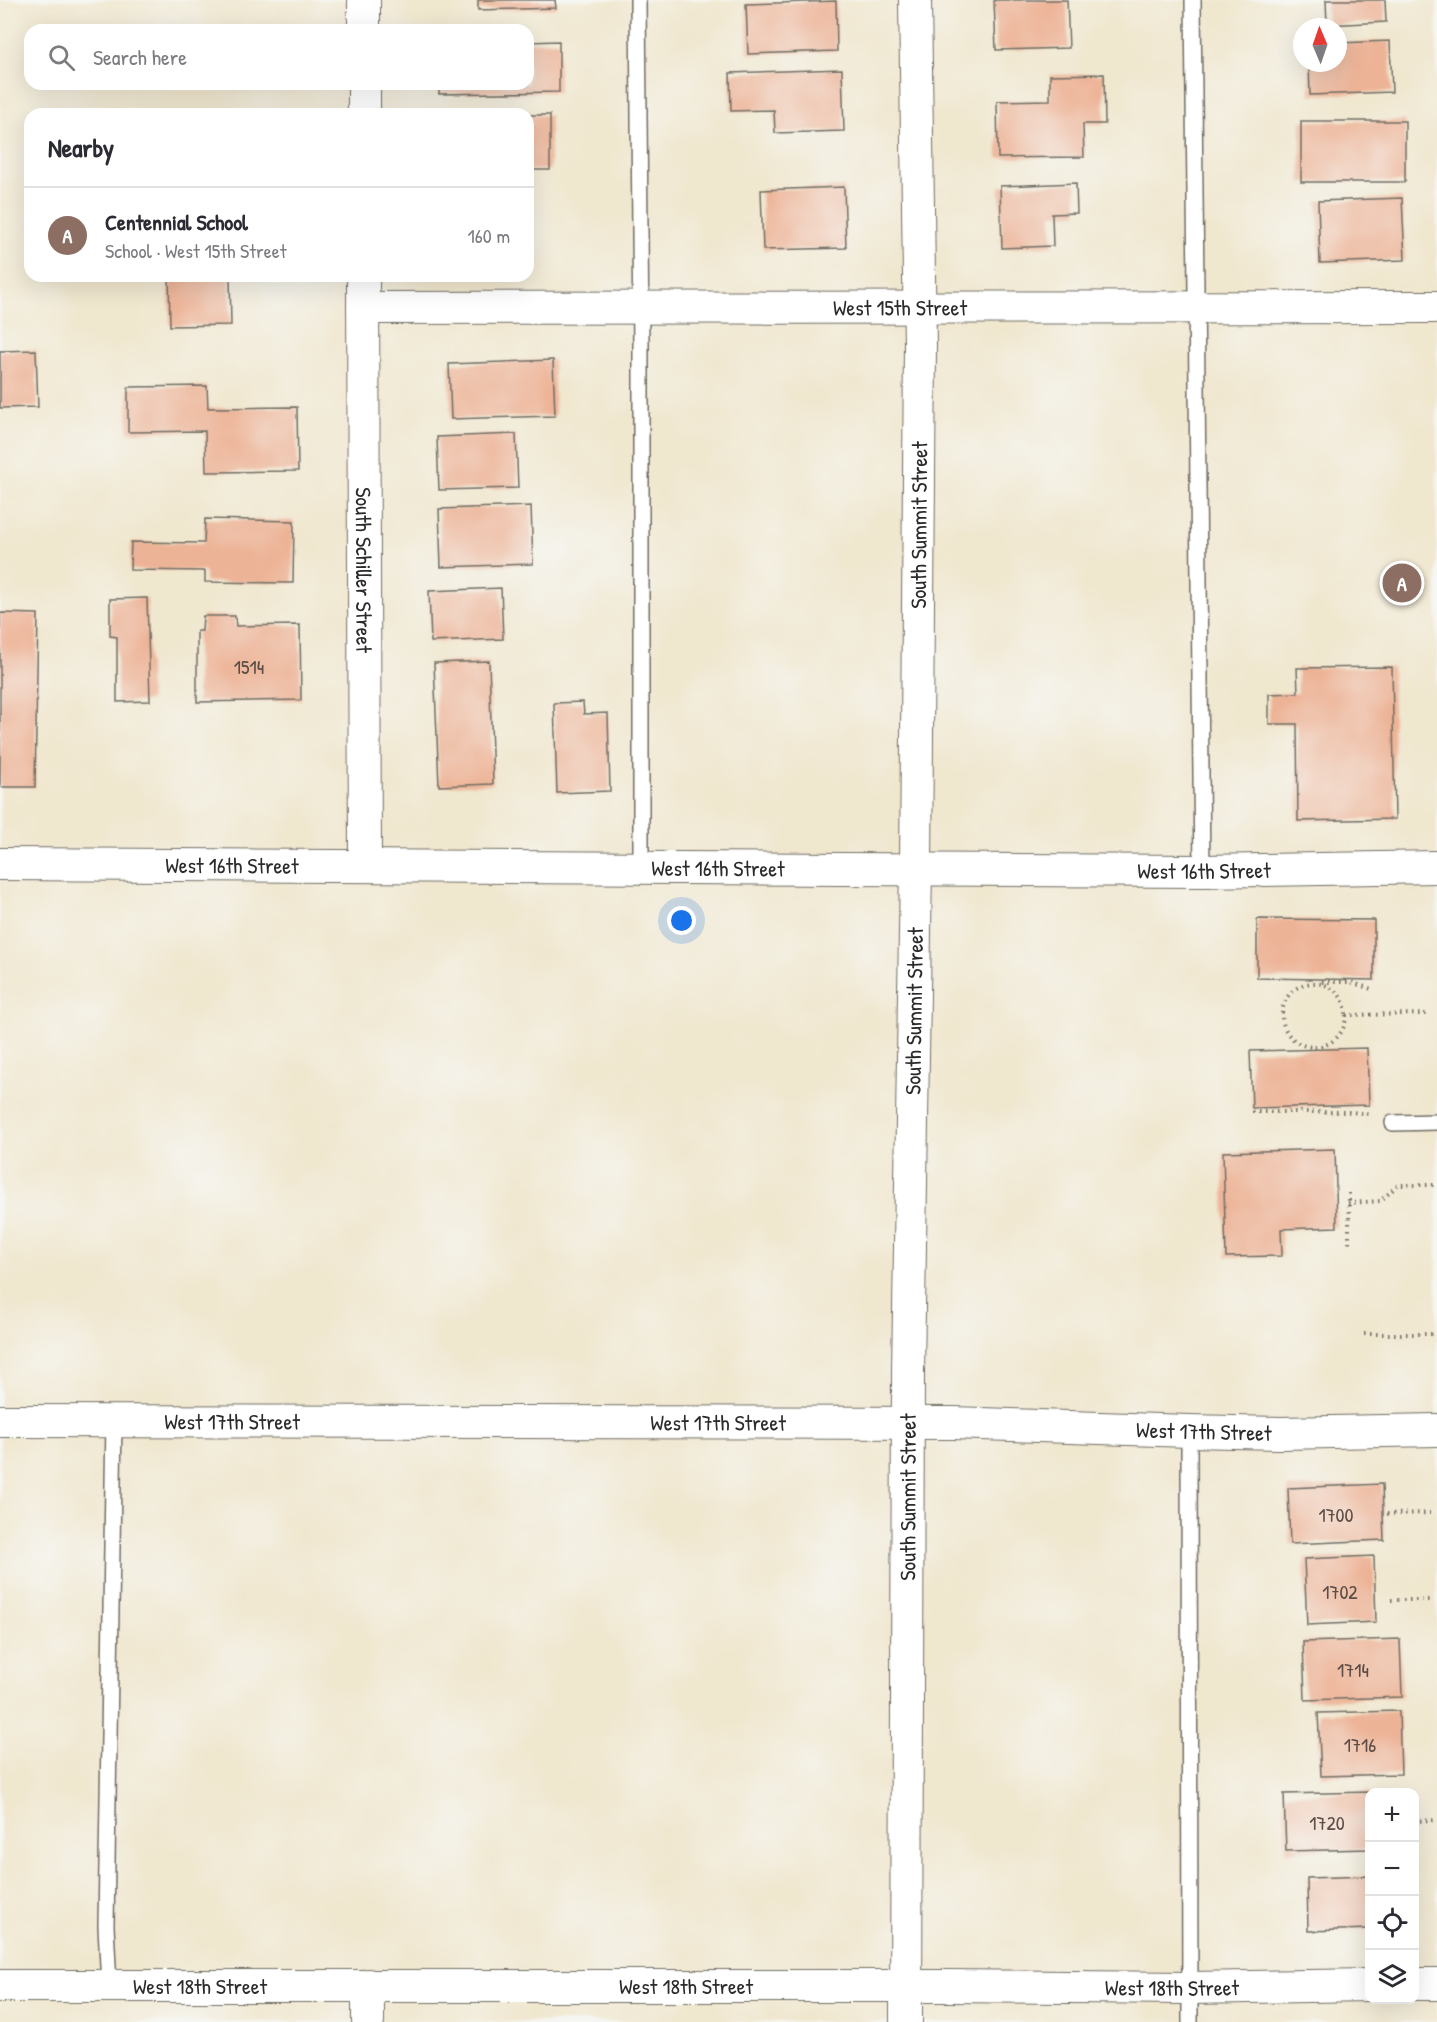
<!DOCTYPE html>
<html lang="en">
<head>
<meta charset="utf-8">
<style>
  :root { --surface:#fff; --page:#f2f2f3; --text:#2b2b33; --muted:#7c7c81; --line:#e1e1e2; --accent:#1f6fb2 }
  body { margin:0; font-family:"Patrick Hand",sans-serif; background:var(--page); color:var(--text) }
  .controls { position:absolute; right:18px; bottom:18px; display:grid; overflow:hidden; border-radius:12px; box-shadow:0 6px 24px #0002 }
  .controls button { width:54px; height:54px; display:grid; place-items:center; padding:0; border:0; border-bottom:2px solid var(--line); background:var(--surface); color:var(--text); font:30px sans-serif }
  .compass { position:absolute; left:1293px; top:18px; width:54px; height:54px; border-radius:50%; background:var(--surface); box-shadow:0 6px 24px #0002; rotate:358deg }
  .you { position:absolute; left:682px; top:921px; width:21px; height:21px; margin:-15px; border:4px solid #fff; border-radius:50%; background:#1a73e8; box-shadow:0 0 0 9px #1a73e833 }
  .badge { display:grid; place-items:center; width:39px; height:39px; border-radius:50%; background:var(--accent); color:#fff; font-size:20px; font-weight:700 }
  .pin { position:absolute; translate:-50% -50%; border:3px solid #fff; box-shadow:0 2px 6px #0006 }
  .list { margin:0; padding:0; list-style:none }
  h2 { display:flex; justify-content:space-between; align-items:center; height:78px; margin:0; padding:0 24px; font-size:26px }
  h2 small { font-size:20px; font-weight:400; color:var(--muted) }
  .list li { display:grid; grid-template-columns:39px 1fr auto; gap:18px; align-items:center; box-sizing:border-box; height:96px; padding:0 24px; border-top:2px solid var(--line) }
  .list b { display:block; font-size:22px; white-space:nowrap }
  .list p { margin:0; font-size:20px; white-space:nowrap; color:var(--muted) }
  .list em { font-size:20px; font-style:normal; color:var(--muted) }
  .icon { flex:none; width:33px; height:33px; fill:none; stroke:currentColor; stroke-width:2; stroke-linecap:round; stroke-linejoin:round }
  .map { position:relative; flex:none; width:1437px; height:2022px; overflow:hidden }
  .search { position:absolute; background:var(--surface); box-shadow:0 6px 24px #0002; left:24px; top:24px; width:510px; height:66px; display:flex; align-items:center; gap:15px; box-sizing:border-box; padding:0 21px; border-radius:18px; color:var(--muted); font-size:22px }
  .panel { position:absolute; background:var(--surface); box-shadow:0 6px 24px #0002; left:24px; top:108px; width:510px; height:174px; border-radius:18px }
  .map>svg:first-child { display:block }
  .building { fill:#edb396 }
  .lines { fill:none; stroke-linecap:round; stroke-linejoin:round }
  .lane-casing { stroke:#706d64; stroke-width:18 }
  .street-casing { stroke:#706d64; stroke-width:34 }
  .path { stroke:#706d64; stroke-width:4; stroke-dasharray:1.5 4.5; stroke-linecap:butt }
  .lane { stroke:#fff; stroke-width:15 }
  .street { stroke:#fff; stroke-width:32 }
  .labels { text-anchor:middle; dominant-baseline:central; stroke-width:4.5; stroke-linejoin:round; paint-order:stroke }
  .number-label { font-size:20px; fill:#5c4d46 }
  .street-label { font-size:22px; fill:#2b2b2b; stroke:#f6f6f2 }
</style>
</head>
<body>
<div class="map">
<svg width="1437" height="2022" viewBox="0 0 1437 2022">
  <rect width="100%" height="100%" fill="#f6f6f2"/>
  <filter id="ink" filterUnits="userSpaceOnUse"><feTurbulence type="fractalNoise" baseFrequency=".0167" numOctaves="2"/><feDisplacementMap in="SourceGraphic" scale="12" xChannelSelector="R" yChannelSelector="G"/><feConvolveMatrix kernelMatrix="1 2 1 2 8 2 1 2 1" color-interpolation-filters="sRGB"/></filter>
  <filter id="wash" filterUnits="userSpaceOnUse"><feTurbulence type="fractalNoise" baseFrequency=".008" numOctaves="4" result="noise"/><feDisplacementMap in="SourceGraphic" scale="24" xChannelSelector="R" yChannelSelector="G"/><feGaussianBlur stdDeviation="1.35" result="paint"/><feColorMatrix in="noise" values="0 0 0 0 0 0 0 0 0 0 0 0 0 0 0 0 0 1.4 0 .05"/><feComposite in="paint" operator="in"/></filter>
  <g filter="url(#wash)">
    <rect width="100%" height="100%" fill="#f0e7cf"/>
    <g id="blocks">
      <g class="building">
        <path d="M478,0h77l1,8 -78,2z"/>
        <path d="M994,0h73l2,48 -73,2z"/>
        <path d="M1326,0h59l1,22 -59,3z"/>
        <path d="M836,1l1,50 -89,3 -2,-50z"/>
        <path d="M559,41v51l-120,2v-10h89v-42z"/>
        <path d="M1390,41l2,51 -82,3 -1,-32h29v-20z"/>
        <path d="M842,69l2,62 -69,2 -1,-23 -43,1 -1,-38z"/>
        <path d="M1104,74l1,50h-22l1,33 -86,1 -1,-57 53,-1v-25z"/>
        <rect x="528" y="115" width="22" height="55"/>
        <rect x="1301" y="121" width="104" height="61"/>
        <path d="M1076,183l1,30 -25,1 1,32 -51,2 -2,-62z"/>
        <path d="M844,187l2,61 -83,2 -2,-60z"/>
        <path d="M1402,198l3,62 -85,3 -2,-62z"/>
        <path d="M169,276h61l1,49 -61,1z"/>
        <path d="M36,350l2,57 -38,1v-57z"/>
        <path d="M553,360l2,56 -104,3 -2,-55z"/>
        <path d="M207,386l1,22 89,-1 1,64 -92,1 -1,-41 -77,1v-45z"/>
        <path d="M516,434l2,54 -79,2 -2,-53z"/>
        <path d="M531,506l2,58 -92,3 -2,-58z"/>
        <path d="M205,519l89,2 -1,62 -88,-1v-11l-75,-1 1,-28 73,1z"/>
        <path d="M501,588l2,51 -72,3 -2,-51z"/>
        <path d="M147,598l3,103 -33,1v-65l-7,-1v-37z"/>
        <path d="M0,613l38,1 -3,173h-35z"/>
        <path d="M203,616h32l1,10 64,-1 1,75 -104,2v-71h5z"/>
        <path d="M489,661l4,123 -54,2 -5,-123z"/>
        <path d="M1392,667l3,152 -97,2 -1,-97h-28v-30l29,-1 -1,-25z"/>
        <path d="M583,702l1,12 24,-1 2,78 -53,2 -3,-90z"/>
        <path d="M1257,919l117,1v60l-117,-2z"/>
        <path d="M1367,1048l2,57 -117,3 -2,-57z"/>
        <path d="M1335,1149l2,78 -56,2 1,27 -56,1 -3,-105z"/>
        <path d="M1382,1484l2,56 -94,4 -2,-56z"/>
        <path d="M1374,1556l2,66 -69,3 -3,-66z"/>
        <path d="M1400,1639l2,58 -97,3 -2,-58z"/>
        <path d="M1399,1711l2,63 -80,2 -3,-63z"/>
        <path d="M1370,1792v57l-84,2 -2,-57z"/>
        <path d="M1370,1876v53l-62,2 -1,-53z"/>
      </g>
    </g>
  </g>
  <g filter="url(#ink)">
    <use href="#blocks" fill-opacity="0" stroke="#706d64" stroke-width="1.5"/>
    <g class="lines">
      <g class="lane-casing">
        <g id="lane">
          <path d="M638,0l3,345v522"/>
          <path d="M1193,0l9,871"/>
          <path d="M1393,1123l44,-1"/>
          <path d="M1189,1431l1,591"/>
          <path d="M109,1986l-3,-60 8,-505"/>
        </g>
      </g>
      <g class="street-casing">
        <g id="street">
          <path d="M364,30v-30"/>
          <path d="M364,114v-30"/>
          <path id="s1" d="M363,276l2,589"/>
          <path id="s2" d="M363,308l1074,-1"/>
          <path id="s3" d="M0,864l1202,7 235,-4"/>
          <path id="s4" d="M0,1421l953,2 236,8 91,2 157,-3"/>
          <path d="M1414,1984h23"/>
          <path id="s5" d="M0,1986h949l241,2 180,-3"/>
          <path d="M368,2022v-37"/>
          <path id="s6" d="M906,2022l2,-650 8,-504 4,-523 -5,-345"/>
        </g>
      </g>
      <g class="path">
        <path d="M1322,982h29l23,8"/>
        <circle cx="1314" cy="1015" r="32"/>
        <path d="M1346,1015l84,-1"/>
        <path d="M1252,1112h99l19,2"/>
        <path d="M1349,1193v52"/>
        <path d="M1348,1203l32,-2 18,-16h39"/>
        <path d="M1364,1334h73"/>
        <path d="M1387,1514l43,-1"/>
        <path d="M1391,1600h39"/>
        <path d="M1414,1821l23,-1"/>
      </g>
      <use href="#lane" class="lane"/>
      <use href="#street" class="street"/>
    </g>
  </g>
  <g class="labels">
    <g class="number-label">
      <text x="249" y="666">1514</text>
      <text x="1336" y="1514">1700</text>
      <text x="1340" y="1591">1702</text>
      <text x="1353" y="1669">1714</text>
      <text x="1360" y="1744">1716</text>
      <text x="1327" y="1822">1720</text>
    </g>
    <g class="street-label">
      <text stroke="none"><textPath href="#s2" startOffset="537">West 15th Street</textPath></text>
      <text stroke="none"><textPath href="#s6" startOffset="1497">South Summit Street</textPath></text>
      <text stroke="none"><textPath href="#s1" startOffset="294">South Schiller Street</textPath></text>
      <text stroke="none"><textPath href="#s3" startOffset="232">West 16th Street</textPath></text>
      <text stroke="none"><textPath href="#s3" startOffset="718">West 16th Street</textPath></text>
      <text stroke="none"><textPath href="#s3" startOffset="1204">West 16th Street</textPath></text>
      <text stroke="none"><textPath href="#s6" startOffset="1011">South Summit Street</textPath></text>
      <text stroke="none"><textPath href="#s4" startOffset="232">West 17th Street</textPath></text>
      <text stroke="none"><textPath href="#s4" startOffset="718">West 17th Street</textPath></text>
      <text stroke="none"><textPath href="#s4" startOffset="1204">West 17th Street</textPath></text>
      <text stroke="none"><textPath href="#s6" startOffset="525">South Summit Street</textPath></text>
      <text stroke="none"><textPath href="#s5" startOffset="200">West 18th Street</textPath></text>
      <text stroke="none"><textPath href="#s5" startOffset="686">West 18th Street</textPath></text>
      <text stroke="none"><textPath href="#s5" startOffset="1172">West 18th Street</textPath></text>
    </g>
  </g>
</svg>
<div class="controls">
<button>+</button>
<button>−</button>
<button><svg class="icon" aria-label="locate" viewBox="0 0 24 24"><circle cx="12" cy="12" r="6"/><path d="M12 2v4M12 18v4M2 12h4M18 12h4"/></svg></button>
<button><svg class="icon" aria-label="layers" viewBox="0 0 24 24"><path d="M12 4l9 5-9 5-9-5zM3 14l9 5 9-5"/></svg></button>
</div>
<svg class="compass" viewBox="-18 -18 36 36"><path d="M0-13l5 13h-10z" fill="#e53935"/><path d="M0 13l5-13h-10z" fill="#7c7c81"/></svg>
<div class="you"></div>
<div class="pin badge" style="left:1402px;top:583px;background:#8d6e63">A</div>
<div class="search"><svg class="icon" aria-label="search" viewBox="0 0 24 24"><circle cx="10" cy="10" r="6"/><path d="M15 15l6 6"/></svg>Search here</div>
<section class="panel">
<h2>Nearby<small></small></h2>
<ul class="list">
<li><span class="badge" style="background:#8d6e63">A</span><div><b>Centennial School</b><p>School · West 15th Street</p></div><em>160 m</em></li>
</ul>
</section>
</div>
</body>
</html>
